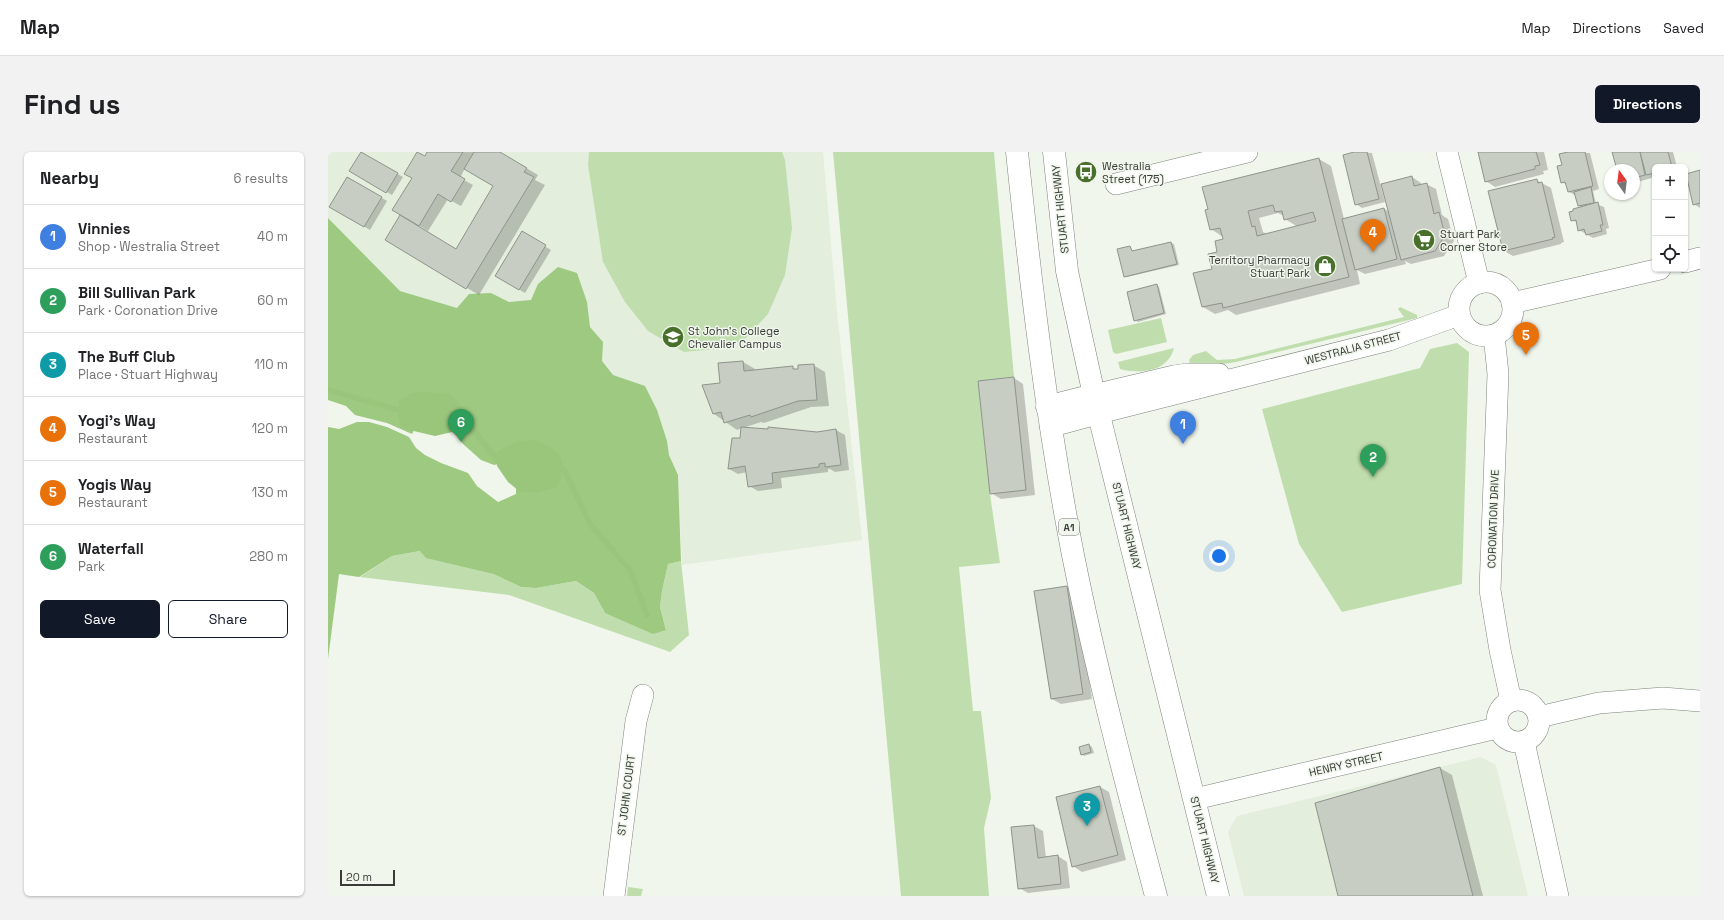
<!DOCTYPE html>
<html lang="en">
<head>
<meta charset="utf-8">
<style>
  :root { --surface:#fff; --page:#f2f2f2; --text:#202124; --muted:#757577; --line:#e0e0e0; --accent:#111827 }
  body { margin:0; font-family:"Space Grotesk",sans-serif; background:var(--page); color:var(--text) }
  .controls { position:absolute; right:12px; top:12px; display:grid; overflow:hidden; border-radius:6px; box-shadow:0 1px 3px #0004 }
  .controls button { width:36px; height:36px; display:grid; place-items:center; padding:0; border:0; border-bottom:1px solid var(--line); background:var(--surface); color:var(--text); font:20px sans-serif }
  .compass { position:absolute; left:1276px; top:12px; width:36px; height:36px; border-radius:50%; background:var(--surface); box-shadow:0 1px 3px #0004; rotate:346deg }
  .scale { position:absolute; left:12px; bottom:10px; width:55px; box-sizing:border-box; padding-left:4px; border:2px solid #383b37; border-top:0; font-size:11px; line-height:14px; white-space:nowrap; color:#383b37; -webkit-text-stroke:3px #f0f6ec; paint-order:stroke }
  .you { position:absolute; left:891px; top:404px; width:14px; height:14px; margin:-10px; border:3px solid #fff; border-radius:50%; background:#1a73e8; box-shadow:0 0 0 6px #1a73e833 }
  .badge { display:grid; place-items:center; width:26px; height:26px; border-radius:50%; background:var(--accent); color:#fff; font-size:13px; font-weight:700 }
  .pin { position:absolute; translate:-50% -33px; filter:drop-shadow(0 1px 2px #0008) }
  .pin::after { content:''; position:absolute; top:21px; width:14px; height:12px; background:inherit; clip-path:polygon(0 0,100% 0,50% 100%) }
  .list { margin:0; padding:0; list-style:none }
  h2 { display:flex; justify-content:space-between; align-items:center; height:52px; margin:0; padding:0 16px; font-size:17px }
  h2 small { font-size:13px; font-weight:400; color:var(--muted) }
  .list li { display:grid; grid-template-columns:26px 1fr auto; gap:12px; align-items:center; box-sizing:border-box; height:64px; padding:0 16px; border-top:1px solid var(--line) }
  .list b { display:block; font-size:15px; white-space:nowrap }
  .list p { margin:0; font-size:13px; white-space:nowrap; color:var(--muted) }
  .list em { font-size:13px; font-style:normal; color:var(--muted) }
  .actions { display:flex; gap:8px; padding:12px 16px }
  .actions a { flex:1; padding:9px 0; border:1px solid var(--accent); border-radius:6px; text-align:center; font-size:14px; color:var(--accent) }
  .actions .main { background:var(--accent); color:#fff }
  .icon { flex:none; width:22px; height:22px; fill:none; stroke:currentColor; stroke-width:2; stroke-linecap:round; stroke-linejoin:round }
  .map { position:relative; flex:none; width:1372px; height:744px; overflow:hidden; border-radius:6px }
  header { display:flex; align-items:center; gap:24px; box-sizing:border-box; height:56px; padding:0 20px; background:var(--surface); border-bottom:1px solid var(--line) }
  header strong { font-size:19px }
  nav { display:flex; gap:22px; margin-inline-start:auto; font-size:14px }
  .intro { display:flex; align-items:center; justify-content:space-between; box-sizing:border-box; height:96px; padding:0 24px }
  h1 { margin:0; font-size:28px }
  .button { padding:10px 18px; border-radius:6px; background:var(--accent); color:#fff; font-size:14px; font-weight:700 }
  main { display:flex; gap:24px; padding:0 24px }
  aside { flex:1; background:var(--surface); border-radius:6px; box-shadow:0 1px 3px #0004 }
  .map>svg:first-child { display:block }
  .built { fill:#e3eedd }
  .green { fill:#c0dead }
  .forest { fill:#9dc980 }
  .water { fill:#9ac67c }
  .shadow { fill:#0003; fill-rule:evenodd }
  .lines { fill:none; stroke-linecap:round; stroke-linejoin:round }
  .stream { stroke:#9ac67c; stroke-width:5.5 }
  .building { fill:#c7cdc3; stroke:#8e948b; fill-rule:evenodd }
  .minor-casing { stroke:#7e847b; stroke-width:22 }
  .trunk-casing { stroke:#7e847b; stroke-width:23 }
  .minor { stroke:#fff; stroke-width:21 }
  .trunk { stroke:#fff; stroke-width:22 }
  .labels { text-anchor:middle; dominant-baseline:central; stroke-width:3; stroke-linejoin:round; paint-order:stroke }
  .shield { fill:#f0f6ec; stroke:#6f736d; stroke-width:1 }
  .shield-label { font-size:10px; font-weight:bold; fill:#383b37 }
  .poi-label { font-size:11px; fill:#383b37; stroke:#f0f6ec; text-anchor:start }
  .street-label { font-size:11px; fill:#383b37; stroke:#f0f6ec }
</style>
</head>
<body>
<header>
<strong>Map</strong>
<nav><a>Map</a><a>Directions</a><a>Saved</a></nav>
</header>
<div class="intro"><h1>Find us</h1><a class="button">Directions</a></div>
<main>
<aside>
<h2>Nearby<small>6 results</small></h2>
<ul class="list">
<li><span class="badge" style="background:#3f7fe0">1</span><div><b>Vinnies</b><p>Shop · Westralia Street</p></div><em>40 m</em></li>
<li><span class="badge" style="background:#2e9e5b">2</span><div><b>Bill Sullivan Park</b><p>Park · Coronation Drive</p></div><em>60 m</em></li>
<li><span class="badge" style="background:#0f9aa8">3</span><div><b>The Buff Club</b><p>Place · Stuart Highway</p></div><em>110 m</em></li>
<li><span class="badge" style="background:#e8710a">4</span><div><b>Yogi's Way</b><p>Restaurant</p></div><em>120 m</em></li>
<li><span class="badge" style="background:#e8710a">5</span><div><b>Yogis Way</b><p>Restaurant</p></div><em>130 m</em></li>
<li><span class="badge" style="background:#2e9e5b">6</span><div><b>Waterfall</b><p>Park</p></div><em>280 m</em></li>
</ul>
<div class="actions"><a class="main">Save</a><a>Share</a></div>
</aside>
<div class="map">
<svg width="1372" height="744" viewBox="0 0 1372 744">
  <rect width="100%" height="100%" fill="#f0f6ec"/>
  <g class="built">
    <path d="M0,0h495l14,160 25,228 -180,25 -4,-90 -10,-23 -211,-144 -57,-17 -72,-73z"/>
    <path d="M1153,605l15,8 32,131h-284l-16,-64 9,-16z"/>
  </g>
  <g class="green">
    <path d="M261,0h193l3,8 7,68 -7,47 -17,39 -26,28 -26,7 -32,3 -36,-21 -23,-29 -22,-40 -15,-97z"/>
    <path d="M505,0h161l20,225 -36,4 12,113 10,69 -41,4 14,144h8l10,87 -7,30 5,68h-88z"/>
    <path d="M1072,155l17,8v3l-181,44 -19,3 -27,-1 -1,-4 4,-5 13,-4 11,9 18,-1 169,-42 -6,-8z"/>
    <path d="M833,166l6,24 -51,12 -3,-2 -5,-22z"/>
    <path d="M1129,191l12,9 -7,232 -120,28 -43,-68 -37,-135 158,-41 10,-19z"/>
    <path d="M846,196c-6,24 -34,26 -54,21l-2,-7z"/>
    <path d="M92,399l75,23 26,13 15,1 40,-7 18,12 11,20 61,16 -6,-22 2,-16 6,-27 13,-3 8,74 -19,17 -161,-57 -149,-18 32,-21z"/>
    <path d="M300,735l15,2 -2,7h-14z"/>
  </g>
  <path class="forest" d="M0,66l72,73 57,17 12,-14 22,-1 18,9 22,-2 7,-16 20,-17 19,6 10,29 3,25 13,15 -1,19 11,14 32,11 12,24 10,31 2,14 9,20 3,86 -13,3 -6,27 -2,16 6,23 -13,4 -48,-21 -11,-20 -18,-12 -40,7 -15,-1 -27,-13 -68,-16 -6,-7 -28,5 -33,21 -20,-3 -11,85v-232l11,2 18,-7h12l18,5 22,10 7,11 9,7 16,8 27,10 9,13 21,16 18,-8v-20l-4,-13 -18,4 -13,-5 -18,-16 -16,-19 -20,-20 -15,29 -25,-11 -32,-8 -9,-9 -18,-6z"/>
  <g class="water">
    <path d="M101,240l21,2 16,17 -1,18 -30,7 -34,-8 -3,-13 1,-14 13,-8z"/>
    <path d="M207,288c28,11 32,18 23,47l-23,6 -16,-2 -11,-9 -11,-16v-14l21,-11z"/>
  </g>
  <g class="shadow">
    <path d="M101,0h70l39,23 -3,5 10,5 -66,110 -93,-55 70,10 39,-64 -30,-18 -5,10 13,7 -12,21 -13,-7 -20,32 -35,-21z"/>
    <path d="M1030,0l14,1 13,49 -23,6 -6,-4z"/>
    <path d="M1151,0h65l4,18 -5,1 1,3 -49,13 -9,-6z"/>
    <path d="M1239,0l23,1 9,36 -6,2 3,13 8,3 5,21 -3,1 1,5 -14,4 -14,-8 -1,-7 -6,-3 10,-13 -3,-1 -4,-11 -6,-3 -2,-7 -5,-3 1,-16 5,-13z"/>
    <path d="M1285,0h60l4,15h-22v10l-21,6v-13h-16z"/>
    <path d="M33,1l42,24 -11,18 -41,-24z"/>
    <path d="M991,7l12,7 13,53 40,-10 6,3 22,-35 9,6v2l5,-1 10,5 6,26 6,4 6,22 -10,15 -33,8 -6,-3 1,3 -41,10 -8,-4 3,14 -124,31 -8,-5 -13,4 -12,-7 10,-38 11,-29 -1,-3 -12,-8zM950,61l6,3 1,3 13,8 -31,7 -4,-2 -4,-14z"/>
    <path d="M1372,19v37l-6,-4z"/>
    <path d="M20,26l39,23 -17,29 -39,-24z"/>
    <path d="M1208,28l15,8 13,54 -3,1v1l-48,12 -9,-5z"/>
    <path d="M195,81l28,17 -26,43 -28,-17z"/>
    <path d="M843,91l3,1 5,21 -52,12 -2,-1 5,-28 4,4z"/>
    <path d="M829,133l2,2 7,27 -28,8 -3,-2z"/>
    <path d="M415,210l12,7v2l37,-4 4,3 17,-5 12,7 4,34 -18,1 -47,16 -3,-1 -18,6 74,5 19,-3 9,5 4,35 -14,2 -5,-3h-2v3l-47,6 1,10 -24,3 -9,-5 -2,-14 -9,2 -9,-5 12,-30 1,-11 -5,2 -23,-16 -10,-28 17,-2 -2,-20z"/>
    <path d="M686,226l9,6 12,111 -34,4 -10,-6z"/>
    <path d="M739,435l9,5 16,107 -31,5 -9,-5z"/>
    <path d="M761,593l3,2 2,6 -10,3 -2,-2z"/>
    <path d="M1112,616l12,7 31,121h-144z"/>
    <path d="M772,635l9,5 17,68 -44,12 -9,-6z"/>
    <path d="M706,674l9,5 3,27 12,-2 9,6 3,26 -42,5 -9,-5z"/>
  </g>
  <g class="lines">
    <g class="stream">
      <path d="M0,238l70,20"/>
      <path d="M137,267l32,41"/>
      <path d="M236,317l26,55 40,46 17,45"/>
    </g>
  </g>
  <g class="building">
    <path d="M33,0l37,21 -12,20 -37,-22z"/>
    <path d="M89,0l8,4 2,-4h36l-12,19 14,8 -14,23 -13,-8 -19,32 -27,-16 20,-32 -8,-4z"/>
    <path d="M146,0h26l27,16 -3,4 10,5 -68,112 -81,-49 15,-25 56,34 37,-63 -29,-17z"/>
    <path d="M1026,0h13l12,47 -24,6 -12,-50z"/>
    <path d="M1150,0h58l4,13 -5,1v3l-50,13z"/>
    <path d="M1240,0h17l8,34 -25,6 -3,-10 -4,1 -4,-17 5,-1 -3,-11z"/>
    <path d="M1284,0h28l5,23 -11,3v-8h-17z"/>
    <path d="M1312,0h28l4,15h-17v6l-9,2z"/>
    <path d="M991,6l30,119 -126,31 -1,-5 -20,4 -9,-34 19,-4 -4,-15 9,-2 -2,-11 8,-2 -3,-11 -10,2 -5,-20 3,-1 -6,-22zM945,53l2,7 7,-1 2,9 29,-8 3,9 -59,15 -2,-10 -3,1 -4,-16z"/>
    <path d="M1372,18v33l-7,2 -7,-31z"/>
    <path d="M1084,24l2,10 13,-3 7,31 5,-2 6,23 -10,16 -34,9 -20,-76z"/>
    <path d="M19,25l35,20 -18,30 -35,-20z"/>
    <path d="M1209,27l1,4 4,-1 13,55 -3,1 1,1 -50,12 -15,-60z"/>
    <path d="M1263,35l3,16 -16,3 -4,-14z"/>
    <path d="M1270,50l5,23h-3l2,6 -16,4 -2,-6 -6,2 -2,-11 -5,1 -2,-9 4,-1v-2z"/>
    <path d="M1056,56l13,51 -42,11 -13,-51z"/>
    <path d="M194,79l24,14 -27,45 -24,-14z"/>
    <path d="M843,90l6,22 -53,13 -7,-28 13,-3 2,5z"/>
    <path d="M829,132l7,29 -30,8 -7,-29z"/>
    <path d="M415,209l1,10 49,-5v3h5v-4l16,-1 3,36 -19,1 -47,16 -1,-2 -26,8 -3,-11 -8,2 -11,-29 18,-2 -2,-20z"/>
    <path d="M686,225l12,113 -36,4 -12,-113z"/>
    <path d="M413,275l27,2v-2l49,5 19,-3 5,36 -16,2v-4l-6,1v3l-47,6 1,10 -25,4 -3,-21 -17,3 4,-31h8z"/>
    <path d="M739,434l16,108 -32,5 -17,-108z"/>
    <path d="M761,592l2,8 -10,3 -2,-8z"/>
    <path d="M1112,615l33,129h-135l-23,-93z"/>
    <path d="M772,634l18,69 -46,12 -16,-70z"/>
    <path d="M706,673l4,33 20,-3 3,29 -43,5 -7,-62z"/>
  </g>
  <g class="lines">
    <g class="minor-casing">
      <g id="minor">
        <path d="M1119,0l32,131"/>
        <path d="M788,32l131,-32"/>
        <path d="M1357,110l15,-4"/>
        <circle cx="1158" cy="157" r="27"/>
        <path d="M1184,151l148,-34"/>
        <path d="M1166,183l4,39 -8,216 10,60 11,51"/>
        <path d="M766,243l80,-19 13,-2h32"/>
        <path d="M771,261l290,-73 70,-25"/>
        <circle cx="1190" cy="569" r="21"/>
        <path d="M1211,565l60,-14 64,-5 37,3"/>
        <path d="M1196,590l34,154"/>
        <path d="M867,647l302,-71"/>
        <path d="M286,744l22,-175 7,-26"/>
      </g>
    </g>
    <g class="trunk-casing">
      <g id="trunk">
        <path d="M689,0c14,135 30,270 56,403 23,115 53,228 83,341"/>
        <path d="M726,0l13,119 7,33 20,91 124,501"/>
        <path d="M719,255l47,-12"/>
        <path d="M723,274l48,-13"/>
      </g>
    </g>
    <use href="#minor" class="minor"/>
    <use href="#trunk" class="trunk"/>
  </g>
  <defs>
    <g id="bus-disc" transform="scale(1.15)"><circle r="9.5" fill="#49702b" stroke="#f0f6ec"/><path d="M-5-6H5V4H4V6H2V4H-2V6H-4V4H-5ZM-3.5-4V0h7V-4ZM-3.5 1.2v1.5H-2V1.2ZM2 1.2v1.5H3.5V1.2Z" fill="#fff"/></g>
    <g id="supermarket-disc" transform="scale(1.15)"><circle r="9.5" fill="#49702b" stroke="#f0f6ec"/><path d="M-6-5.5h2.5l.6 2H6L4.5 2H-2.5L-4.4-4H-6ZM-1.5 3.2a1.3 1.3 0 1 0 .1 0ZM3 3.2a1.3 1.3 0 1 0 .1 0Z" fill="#fff"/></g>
    <g id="shop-disc" transform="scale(1.15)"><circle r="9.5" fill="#49702b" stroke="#f0f6ec"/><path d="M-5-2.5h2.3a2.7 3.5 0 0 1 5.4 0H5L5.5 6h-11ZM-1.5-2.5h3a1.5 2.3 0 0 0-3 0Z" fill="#fff"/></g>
    <g id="university-disc" transform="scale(1.15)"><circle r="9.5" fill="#49702b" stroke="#f0f6ec"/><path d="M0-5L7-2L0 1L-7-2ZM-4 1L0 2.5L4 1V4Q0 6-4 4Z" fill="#fff"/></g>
  </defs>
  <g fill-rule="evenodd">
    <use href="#bus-disc" x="758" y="20"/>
    <use href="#supermarket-disc" x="1096" y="88"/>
    <use href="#shop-disc" x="997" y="114"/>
    <use href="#university-disc" x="345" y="185"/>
  </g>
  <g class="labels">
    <rect class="shield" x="731" y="367" width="20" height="16" rx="3"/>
    <g class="shield-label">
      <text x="741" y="375">A1</text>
    </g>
    <g class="poi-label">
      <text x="774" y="14">Westralia<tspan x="774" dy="13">Street (175)</tspan></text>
      <text x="1112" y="82">Stuart Park<tspan x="1112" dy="13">Corner Store</tspan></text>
      <text x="982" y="108" text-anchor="end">Territory Pharmacy<tspan x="982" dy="13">Stuart Park</tspan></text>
      <text x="360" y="179">St John's College<tspan x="360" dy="13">Chevalier Campus</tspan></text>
    </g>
    <g class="street-label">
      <text transform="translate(732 57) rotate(-96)">STUART HIGHWAY</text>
      <text transform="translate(1025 196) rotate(-15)">WESTRALIA STREET</text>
      <text transform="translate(1165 367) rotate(-88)">CORONATION DRIVE</text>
      <text transform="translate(799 374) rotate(76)">STUART HIGHWAY</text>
      <text transform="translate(1018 612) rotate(-13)">HENRY STREET</text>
      <text transform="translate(298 643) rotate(-83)">ST JOHN COURT</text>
      <text transform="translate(877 688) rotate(76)">STUART HIGHWAY</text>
    </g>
  </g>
</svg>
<div class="controls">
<button>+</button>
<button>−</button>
<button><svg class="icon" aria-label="locate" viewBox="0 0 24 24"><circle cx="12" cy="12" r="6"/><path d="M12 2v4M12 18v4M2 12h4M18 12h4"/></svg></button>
</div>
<svg class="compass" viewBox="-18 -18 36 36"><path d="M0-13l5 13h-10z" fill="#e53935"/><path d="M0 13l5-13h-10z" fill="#757577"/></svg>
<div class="scale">20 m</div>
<div class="you"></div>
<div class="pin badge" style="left:855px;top:292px;background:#3f7fe0">1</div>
<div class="pin badge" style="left:1045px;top:325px;background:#2e9e5b">2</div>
<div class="pin badge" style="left:759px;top:674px;background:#0f9aa8">3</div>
<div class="pin badge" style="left:1045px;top:100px;background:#e8710a">4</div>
<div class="pin badge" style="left:1198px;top:203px;background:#e8710a">5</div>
<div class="pin badge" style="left:133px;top:290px;background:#2e9e5b">6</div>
</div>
</main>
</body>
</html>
